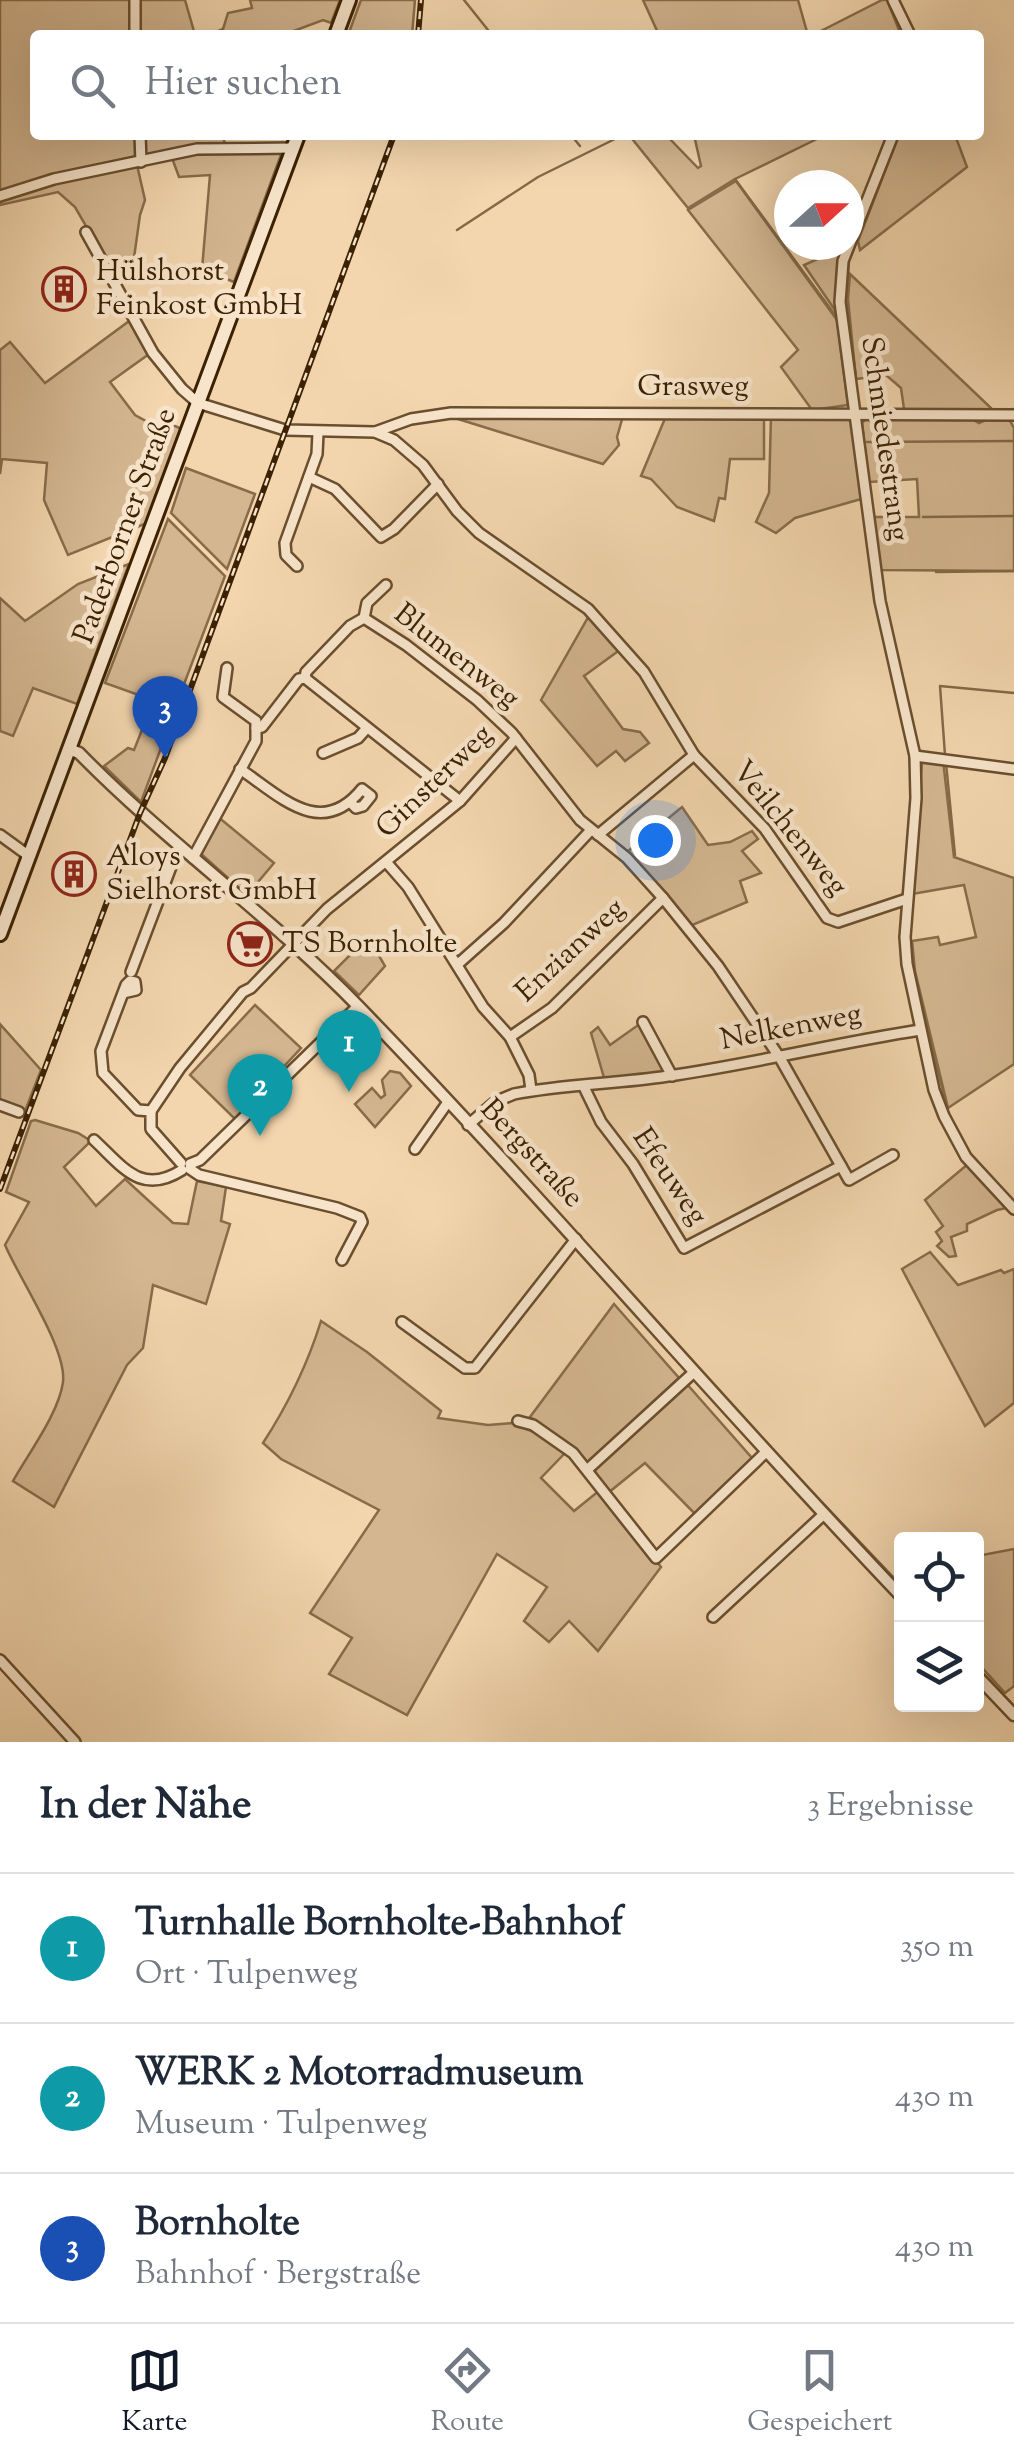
<!DOCTYPE html>
<html lang="de">
<head>
<meta charset="utf-8">
<style>
  :root { --surface:#fff; --page:#f6f6f7; --text:#1f2937; --muted:#747a83; --line:#e0e1e3; --accent:#111827 }
  body { margin:0; font-family:"Sorts Mill Goudy",serif; background:var(--page); color:var(--text) }
  .controls { position:absolute; right:30px; bottom:30px; display:grid; overflow:hidden; border-radius:10px; box-shadow:0 10px 40px #0002 }
  .controls button { width:90px; height:90px; display:grid; place-items:center; padding:0; border:0; border-bottom:2px solid var(--line); background:var(--surface); color:var(--text); font:50px sans-serif }
  .compass { position:absolute; left:774px; top:170px; width:90px; height:90px; border-radius:50%; background:var(--surface); box-shadow:0 10px 40px #0002; rotate:69deg }
  .you { position:absolute; left:655px; top:840px; width:35px; height:35px; margin:-25px; border:8px solid #fff; border-radius:50%; background:#1a73e8; box-shadow:0 0 0 15px #1a73e833 }
  .badge { display:grid; place-items:center; width:65px; height:65px; border-radius:50%; background:var(--accent); color:#fff; font-size:32px; font-weight:700 }
  .pin { position:absolute; translate:-50% -82px; filter:drop-shadow(0 2px 5px #0008) }
  .pin::after { content:''; position:absolute; top:52px; width:35px; height:30px; background:inherit; clip-path:polygon(0 0,100% 0,50% 100%) }
  .list { margin:0; padding:0; list-style:none }
  h2 { display:flex; justify-content:space-between; align-items:center; height:130px; margin:0; padding:0 40px; font-size:42px }
  h2 small { font-size:32px; font-weight:400; color:var(--muted) }
  .list li { display:grid; grid-template-columns:65px 1fr auto; gap:30px; align-items:center; box-sizing:border-box; height:150px; padding:0 40px; border-top:2px solid var(--line) }
  .list b { display:block; font-size:38px; white-space:nowrap }
  .list p { margin:0; font-size:32px; white-space:nowrap; color:var(--muted) }
  .list em { font-size:32px; font-style:normal; color:var(--muted) }
  .icon { flex:none; width:55px; height:55px; fill:none; stroke:currentColor; stroke-width:2; stroke-linecap:round; stroke-linejoin:round }
  .map { position:relative; flex:none; width:1014px; height:1742px; overflow:hidden }
  .search { position:absolute; background:var(--surface); box-shadow:0 10px 40px #0002; left:30px; right:30px; top:30px; height:110px; display:flex; align-items:center; gap:25px; box-sizing:border-box; padding:0 35px; border-radius:10px; color:var(--muted); font-size:38px }
  .sheet { height:580px; background:var(--surface) }
  nav { display:flex; justify-content:space-around; align-items:center; box-sizing:border-box; height:140px; border-top:2px solid var(--line); background:var(--surface); font-size:28px; color:var(--muted) }
  nav a { display:grid; justify-items:center; gap:5px }
  nav .on { color:var(--accent) }
  .map>svg:first-child { display:block }
  .green { fill:#d4b791; stroke:#886c4a; stroke-width:2.5 }
  .lines { fill:none; stroke-linecap:round; stroke-linejoin:round }
  .stream { stroke:#856947; stroke-width:2.5 }
  .minor-casing { stroke:#6a4f2e; stroke-width:14 }
  .tertiary-casing { stroke:#6a4f2e; stroke-width:15 }
  .secondary-casing { stroke:#3c2203; stroke-width:18 }
  .minor { stroke:#f7e4ca; stroke-width:9 }
  .tertiary { stroke:#f7e4ca; stroke-width:10 }
  .secondary { stroke:#f7e4ca; stroke-width:12 }
  .rail-casing { stroke:#3c2203; stroke-width:6 }
  .rail { stroke:#f7e4ca; stroke-width:2.5; stroke-dasharray:8; stroke-linecap:butt }
  .labels { text-anchor:middle; dominant-baseline:central; stroke-width:9; stroke-linejoin:round; paint-order:stroke }
  .poi-label { font-size:30px; fill:#3c2203; stroke:#f7e4ca; text-anchor:start }
  .street-label { font-size:30px; fill:#3c2203; stroke:#f7e4ca }
</style>
</head>
<body>
<div class="map">
<svg width="1014" height="1742" viewBox="0 0 1014 1742">
  <rect width="100%" height="100%" fill="#f3d6ae"/>
  <filter id="stains"><feTurbulence type="fractalNoise" baseFrequency=".002" numOctaves="4"/><feColorMatrix values="0 0 0 0 .2 0 0 0 0 .09 0 0 0 0 .02 0 0 0 .5 -.17"/></filter>
  <radialGradient id="worn" r=".72"><stop offset=".6" stop-color="#630" stop-opacity="0"/><stop offset="1" stop-color="#630" stop-opacity=".3"/></radialGradient>
  <g class="green">
    <path d="M0,0h133l-1,35h-97v100h102l-1,24 -136,33z"/>
    <path d="M138,0h47l10,35h-58z"/>
    <path d="M250,0h90l-9,23 -8,-3 -40,15h-74l14,-6 5,-16 24,-5z"/>
    <path d="M361,0h54l-3,35h-64z"/>
    <path d="M643,0h155l9,32 -9,3h-139z"/>
    <path d="M882,0h5l14,35h-88z"/>
    <path d="M142,135h80l4,11 -78,10 -5,-3z"/>
    <path d="M629,135h37l32,33 3,-2 -7,-31h131l-90,44 -47,29z"/>
    <path d="M899,135h56l12,32 -107,83 -2,-9z"/>
    <path d="M197,152h85l-48,130 -32,-13 8,-94 -31,2 -7,-19z"/>
    <path d="M137,165l8,35 -5,15 -7,50 -18,11 -40,-69 -17,-15 -58,13v-7l55,-17z"/>
    <path d="M736,181l101,139 11,85 -36,5 -31,-43 17,-17 -110,-140z"/>
    <path d="M836,251l6,2 -5,27 2,36 -35,-51z"/>
    <path d="M850,274l141,134 1,2 -88,-1 -3,-21 -15,-13 -30,4 -8,-80z"/>
    <path d="M132,319l17,35 -39,28 25,33 22,12 4,-7 21,9 -35,94 -79,32 -24,-55 3,-37 -45,-4 -2,15v-124l10,-8 35,41z"/>
    <path d="M445,415l178,1 -6,21 2,8 -16,19z"/>
    <path d="M666,416l98,1v42h-34l-5,40 -6,-1 -5,23 -37,-14 -26,-28 -10,-3z"/>
    <path d="M771,416l80,1 10,82 -66,19 -19,15 -20,-11 13,-29z"/>
    <path d="M968,417l11,6 9,-4h21l5,9v143l-133,-1 -8,-53h46l-2,-38 -48,3 -7,-59 4,-4z"/>
    <path d="M186,468l69,26 -28,75 -56,-56z"/>
    <path d="M168,519l57,57 -50,132 -70,-25z"/>
    <path d="M129,564l-52,140 -44,-16 -20,48 -13,-5v-133l25,23 53,-37z"/>
    <path d="M590,614l31,35 -37,27 39,53 17,3 9,11 -24,18 -9,-10 -19,15 -56,-66z"/>
    <path d="M146,720l22,9 -27,73 -37,-36 24,-18 6,2z"/>
    <path d="M922,760h21l11,97 60,21v186l-66,44 -33,-137 -3,-30 26,-4 2,8 36,-8 -12,-52 -52,9z"/>
    <path d="M682,807l26,38 22,-3 22,-11 6,8 -16,12 19,22 -21,8 7,21 -57,24 -63,-74z"/>
    <path d="M217,816l57,47 -27,32 -48,-43z"/>
    <path d="M368,937l17,29 -26,29 -25,-24z"/>
    <path d="M255,1005l46,43 -66,71 -45,-44z"/>
    <path d="M641,1023l24,48 -60,10 -14,-48 7,-6 12,18z"/>
    <path d="M0,1024l41,46 -16,41 -25,-10z"/>
    <path d="M390,1071l10,2 11,13 -36,41 -20,-23 17,-16 9,10 4,-3 -3,-15z"/>
    <path d="M35,1120l43,13 13,8 -27,26 32,39 29,-27 48,44 15,1 9,-43 29,6 -5,34 9,3 -24,80 -53,-19 -10,63 -16,17 -73,142 -41,-26c15,-27 46,-68 50,-99 4,-33 -44,-104 -58,-137l24,-43 -23,-10 25,-71z"/>
    <path d="M968,1164l39,44 -10,2 -30,14v7l-16,6 5,19 -7,1 -12,-11 5,-5 -6,-9 7,-6 -18,-26z"/>
    <path d="M930,1252l28,33 43,-15 3,3 10,-4v134l-29,23 -83,-157z"/>
    <path d="M614,1304l65,74 -91,85 -13,-14 -45,-32z"/>
    <path d="M321,1321l46,31 74,59 -3,7 50,7 24,-2 32,13 22,16 -25,26 33,33 26,-21 61,77 -63,84 -29,-30 -20,21 -25,-21 23,-34 -50,-33 -90,161 -78,-41 23,-36 -42,-25 69,-103 -98,-51 -18,-16c26,-40 44,-77 58,-122z"/>
    <path d="M686,1383l66,75 -56,57 -51,-52 -37,30 -15,-25z"/>
    <path d="M1014,1549v137l-9,7 -28,-31v-106z"/>
  </g>
  <g class="lines">
    <g class="stream">
      <path d="M464,0l28,35"/>
      <path d="M908,20l7,15"/>
      <path d="M901,30l2,5"/>
      <path d="M571,135l9,11"/>
      <path d="M735,179l103,140"/>
      <path d="M457,230l81,-53 85,-42"/>
      <path d="M849,233l38,-98"/>
      <path d="M842,250l2,-5"/>
      <path d="M844,367l5,38"/>
      <path d="M856,378l-10,-79 3,-38 49,-126"/>
      <path d="M1006,410l8,-1"/>
      <path d="M867,442l147,-1"/>
      <path d="M923,517l91,-1"/>
      <path d="M936,572l78,-1"/>
      <path d="M945,755l-5,-69 74,7"/>
      <path d="M946,763l9,92"/>
      <path d="M911,947l3,25 33,136"/>
      <path d="M774,1452l123,129"/>
      <path d="M976,1666l38,40"/>
    </g>
    <g class="minor-casing">
      <g id="minor">
        <path d="M893,0l17,35"/>
        <path d="M135,35v-35"/>
        <path d="M140,135l1,27"/>
        <path d="M893,135l-50,126 -3,41 40,299 35,155 1,42 -11,139 2,27 27,126 10,26 22,41 48,52"/>
        <path d="M0,196l54,-17 143,-30 97,-1"/>
        <path d="M86,232l67,121 29,36 16,14 87,27 90,2 19,8 29,25 34,46 22,22 109,76 56,63 50,83 71,74 62,89 11,4 69,-23"/>
        <path d="M375,432l36,-13 40,-6 563,2"/>
        <path d="M309,477l26,12 46,48 13,-8 44,-45"/>
        <path d="M297,566l-11,-11 -1,-12 32,-89 1,-21"/>
        <path d="M364,618l42,27 71,55 35,33 68,87 47,38 36,40 55,68 62,92 69,122 44,-25"/>
        <path d="M305,678l155,123"/>
        <path d="M256,728l6,-1 37,-48 6,-1 1,-6 44,-46 14,-8 3,-15 19,-18"/>
        <path d="M323,753l35,-15 9,-10"/>
        <path d="M915,756l99,13"/>
        <path d="M240,769c40,27 81,71 122,20l9,7 -8,10 -7,2 -5,-5"/>
        <path d="M0,835l29,21"/>
        <path d="M598,835l96,-80"/>
        <path d="M193,858l63,-117v-20l-33,-24 4,-29"/>
        <path d="M387,863l21,24 75,120 27,30 19,38 2,15"/>
        <path d="M458,964l46,-41 87,-93"/>
        <path d="M131,972l48,-126"/>
        <path d="M123,993l13,-3 -1,-8 -5,-1 -4,4 -25,66 2,22 35,37 13,1v18l30,34"/>
        <path d="M643,1022l29,54"/>
        <path d="M510,1037l42,-29 111,-110"/>
        <path d="M584,1087l17,35 32,42 51,84 157,-82"/>
        <path d="M0,1105l19,7"/>
        <path d="M151,1111l29,-43 63,-76 8,-4 76,-79 133,-108 56,-63"/>
        <path d="M468,1125l27,-23 19,-8c50,-10 103,-10 154,-18 85,-12 168,-33 252,-46"/>
        <path d="M94,1140c29,27 47,56 88,30"/>
        <path d="M415,1149l33,-47"/>
        <path d="M190,1164l10,-4 158,-154"/>
        <path d="M190,1169l9,6 138,33 23,9 2,5 -20,38"/>
        <path d="M402,1322l63,46h10l101,-129"/>
        <path d="M518,1421l15,4 40,28 83,105 110,-106"/>
        <path d="M588,1469l105,-96"/>
        <path d="M713,1617l110,-102"/>
        <path d="M0,1660l75,82"/>
      </g>
    </g>
    <g class="tertiary-casing">
      <g id="tertiary">
        <path d="M69,749l10,4c88,90 192,163 280,254 186,192 358,396 543,590"/>
        <path d="M976,1675l38,40"/>
      </g>
    </g>
    <g class="secondary-casing">
      <g id="secondary">
        <path d="M336,35l13,-35"/>
        <path d="M0,934l298,-799"/>
      </g>
    </g>
    <use href="#minor" class="minor"/>
    <use href="#tertiary" class="tertiary"/>
    <use href="#secondary" class="secondary"/>
    <g class="rail-casing">
      <g id="rail">
        <path d="M418,35l3,-35"/>
        <path d="M0,1189l140,-376 25,-55 229,-623"/>
      </g>
    </g>
    <use href="#rail" class="rail"/>
  </g>
  <defs>
    <g id="building-ring" transform="scale(2.25)"><circle r="9.5" fill="#f7e4ca" stroke="#8f2418" stroke-width="1.5"/><path d="M-4-6H4V6H1V3H-1V6H-4ZM-2.5-4.3h1.7v1.8h-1.7ZM.8-4.3h1.7v1.8H.8ZM-2.5-1h1.7V.8h-1.7ZM.8-1h1.7V.8H.8Z" fill="#8f2418"/></g>
    <g id="supermarket-ring" transform="scale(2.25)"><circle r="9.5" fill="#f7e4ca" stroke="#8f2418" stroke-width="1.5"/><path d="M-6-5.5h2.5l.6 2H6L4.5 2H-2.5L-4.4-4H-6ZM-1.5 3.2a1.3 1.3 0 1 0 .1 0ZM3 3.2a1.3 1.3 0 1 0 .1 0Z" fill="#8f2418"/></g>
  </defs>
  <g fill-rule="evenodd">
    <use href="#building-ring" x="64" y="289"/>
    <use href="#building-ring" x="74" y="874"/>
    <use href="#supermarket-ring" x="250" y="944"/>
  </g>
  <g class="labels">
    <g class="poi-label">
      <text x="96" y="272">Hülshorst<tspan x="96" dy="34">Feinkost GmbH</tspan></text>
      <text x="106" y="857">Aloys<tspan x="106" dy="34">Sielhorst GmbH</tspan></text>
      <text x="282" y="944">TS Bornholte</text>
    </g>
    <g class="street-label">
      <text x="693" y="387">Grasweg</text>
      <text transform="translate(884 439) rotate(82)">Schmiedestrang</text>
      <text transform="translate(126 526) rotate(-70)">Paderborner Straße</text>
      <text transform="translate(456 657) rotate(38)">Blumenweg</text>
      <text transform="translate(435 782) rotate(-44)">Ginsterweg</text>
      <text transform="translate(789 829) rotate(51)">Veilchenweg</text>
      <text transform="translate(571 951) rotate(-43)">Enzianweg</text>
      <text transform="translate(791 1028) rotate(-11)">Nelkenweg</text>
      <text transform="translate(531 1154) rotate(47)">Bergstraße</text>
      <text transform="translate(669 1177) rotate(56)">Efeuweg</text>
    </g>
  </g>
  <rect width="100%" height="100%" filter="url(#stains)"/>
  <rect width="100%" height="100%" fill="url(#worn)"/>
</svg>
<div class="controls">
<button><svg class="icon" aria-label="locate" viewBox="0 0 24 24"><circle cx="12" cy="12" r="6"/><path d="M12 2v4M12 18v4M2 12h4M18 12h4"/></svg></button>
<button><svg class="icon" aria-label="layers" viewBox="0 0 24 24"><path d="M12 4l9 5-9 5-9-5zM3 14l9 5 9-5"/></svg></button>
</div>
<svg class="compass" viewBox="-18 -18 36 36"><path d="M0-13l5 13h-10z" fill="#e53935"/><path d="M0 13l5-13h-10z" fill="#747a83"/></svg>
<div class="you"></div>
<div class="pin badge" style="left:349px;top:1092px;background:#0f9aa8">1</div>
<div class="pin badge" style="left:260px;top:1136px;background:#0f9aa8">2</div>
<div class="pin badge" style="left:165px;top:758px;background:#1a4fb4">3</div>
<div class="search"><svg class="icon" aria-label="search" viewBox="0 0 24 24"><circle cx="10" cy="10" r="6"/><path d="M15 15l6 6"/></svg>Hier suchen</div>
</div>
<section class="sheet">
<h2>In der Nähe<small>3 Ergebnisse</small></h2>
<ul class="list">
<li><span class="badge" style="background:#0f9aa8">1</span><div><b>Turnhalle Bornholte-Bahnhof</b><p>Ort · Tulpenweg</p></div><em>350 m</em></li>
<li><span class="badge" style="background:#0f9aa8">2</span><div><b>WERK 2 Motorradmuseum</b><p>Museum · Tulpenweg</p></div><em>430 m</em></li>
<li><span class="badge" style="background:#1a4fb4">3</span><div><b>Bornholte</b><p>Bahnhof · Bergstraße</p></div><em>430 m</em></li>
</ul>
</section>
<nav>
<a class="on"><svg class="icon" aria-label="map" viewBox="0 0 24 24"><path d="M3 6l6-2 6 2 6-2v14l-6 2-6-2-6 2zM9 4v14M15 6v14"/></svg>Karte</a>
<a><svg class="icon" aria-label="directions" viewBox="0 0 24 24"><path d="M12 3l9 9-9 9-9-9zM9 14v-3h6M13 9l2 2-2 2"/></svg>Route</a>
<a><svg class="icon" aria-label="saved" viewBox="0 0 24 24"><path d="M7 4h10v16l-5-4-5 4z"/></svg>Gespeichert</a>
</nav>
</body>
</html>
